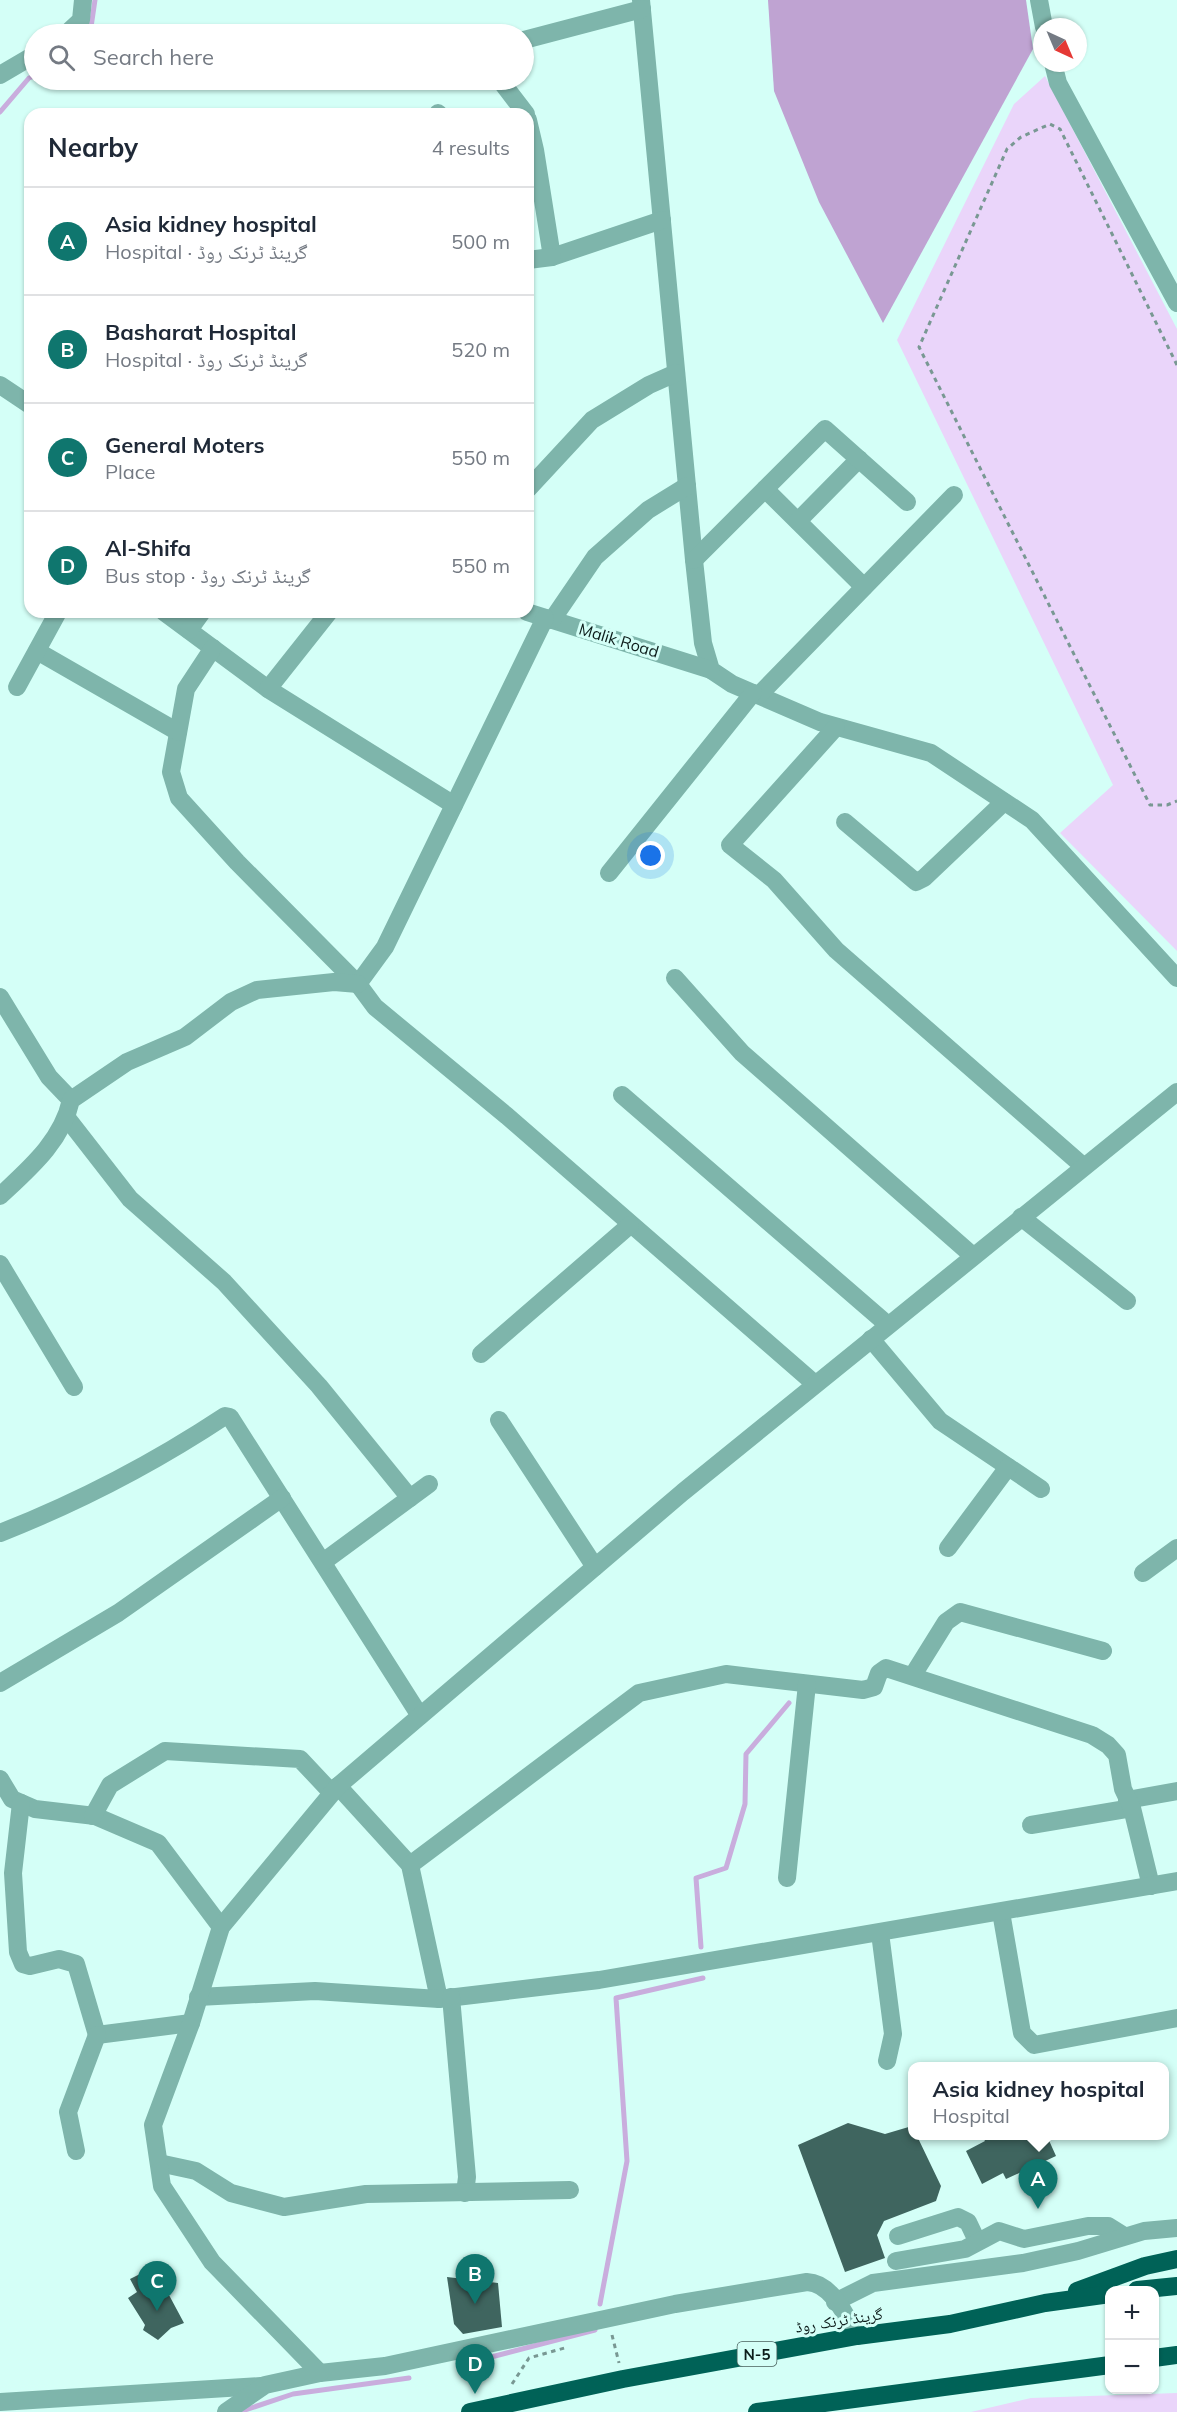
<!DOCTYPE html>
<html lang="en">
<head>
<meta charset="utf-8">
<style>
  :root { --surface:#fff; --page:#f6f6f7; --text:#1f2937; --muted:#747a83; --line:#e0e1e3; --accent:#0f766e }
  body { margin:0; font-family:Mulish,"Noto Naskh Arabic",sans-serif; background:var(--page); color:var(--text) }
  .controls { position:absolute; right:18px; bottom:18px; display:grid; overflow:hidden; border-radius:12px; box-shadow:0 2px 4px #0004 }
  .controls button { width:54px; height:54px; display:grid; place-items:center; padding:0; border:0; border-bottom:2px solid var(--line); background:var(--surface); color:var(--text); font:30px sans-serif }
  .compass { position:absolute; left:1033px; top:18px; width:54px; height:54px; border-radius:50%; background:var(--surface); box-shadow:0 2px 4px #0004; rotate:136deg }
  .you { position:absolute; left:651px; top:856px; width:21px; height:21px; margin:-15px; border:4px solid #fff; border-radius:50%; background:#1a73e8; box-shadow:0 0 0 9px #1a73e833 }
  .badge { display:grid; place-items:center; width:39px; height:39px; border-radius:50%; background:var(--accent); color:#fff; font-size:20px; font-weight:700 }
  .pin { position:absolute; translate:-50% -50px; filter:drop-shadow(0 2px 3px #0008) }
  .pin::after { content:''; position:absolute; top:32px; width:21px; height:18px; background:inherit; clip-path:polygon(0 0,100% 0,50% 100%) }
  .popup { position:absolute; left:908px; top:2062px; width:261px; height:78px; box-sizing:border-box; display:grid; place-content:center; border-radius:12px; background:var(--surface); filter:drop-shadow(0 2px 4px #0005); font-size:20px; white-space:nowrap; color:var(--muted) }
  .popup b { font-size:22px; color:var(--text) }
  .popup::after { content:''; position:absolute; left:50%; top:100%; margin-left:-12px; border:12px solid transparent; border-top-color:var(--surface) }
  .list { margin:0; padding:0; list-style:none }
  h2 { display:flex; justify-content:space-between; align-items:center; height:78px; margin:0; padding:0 24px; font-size:26px }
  h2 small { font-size:20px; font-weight:400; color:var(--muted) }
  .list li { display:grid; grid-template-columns:39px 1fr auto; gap:18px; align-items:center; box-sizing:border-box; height:108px; padding:0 24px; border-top:2px solid var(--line) }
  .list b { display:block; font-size:22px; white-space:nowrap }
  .list p { margin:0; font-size:20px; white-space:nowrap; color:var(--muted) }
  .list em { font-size:20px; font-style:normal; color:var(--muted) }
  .icon { flex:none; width:33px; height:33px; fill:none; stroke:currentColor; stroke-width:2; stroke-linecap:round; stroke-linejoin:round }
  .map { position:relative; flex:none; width:1177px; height:2412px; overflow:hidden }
  .search { position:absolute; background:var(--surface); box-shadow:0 2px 4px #0004; left:24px; top:24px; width:510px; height:66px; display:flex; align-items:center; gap:15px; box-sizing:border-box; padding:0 21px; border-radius:33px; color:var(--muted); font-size:22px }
  .panel { position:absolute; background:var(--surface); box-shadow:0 2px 4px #0004; left:24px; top:108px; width:510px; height:510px; border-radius:18px }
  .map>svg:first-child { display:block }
  .green { fill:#ead5fa }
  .forest { fill:#bfa3d2 }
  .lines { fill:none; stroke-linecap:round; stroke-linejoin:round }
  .stream { stroke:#c9addd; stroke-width:5 }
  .building { fill:#3f655f }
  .path { stroke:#799893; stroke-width:3; stroke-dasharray:4.5 4.5; stroke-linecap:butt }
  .minor { stroke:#7eb5ab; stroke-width:18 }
  .highway { stroke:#006257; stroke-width:18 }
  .labels { text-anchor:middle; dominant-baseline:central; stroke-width:6; stroke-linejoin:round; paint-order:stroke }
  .shield { fill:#d4fff7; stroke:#48605c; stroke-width:1.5 }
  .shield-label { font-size:15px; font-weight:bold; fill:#0c1c1a }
  .street-label { font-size:16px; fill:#0c1c1a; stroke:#d4fff7 }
</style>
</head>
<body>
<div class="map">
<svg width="1177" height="2412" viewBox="0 0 1177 2412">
  <rect width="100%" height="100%" fill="#d4fff7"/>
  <g class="green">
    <path d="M1045,76l132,253v622l-117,-118 53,-48 -216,-445 117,-236z"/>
    <path d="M1177,2393v19h-206l60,-14z"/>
  </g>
  <path class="forest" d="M768,0h258l7,49 -150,274 -64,-121 -45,-111z"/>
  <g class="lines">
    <g class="stream">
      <path d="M90,34l5,-34"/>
      <path d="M0,112l29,-34 5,-2"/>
      <path d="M701,1947l-5,-69 30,-10 19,-64 1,-50 43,-51"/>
      <path d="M600,2304l27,-143 -11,-163 87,-20"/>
      <path d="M468,2363l127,-33"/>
      <path d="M239,2412l54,-18 116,-16"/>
    </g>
  </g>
  <g class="building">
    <path d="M848,2123l37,11 27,-8v10h5l24,50 -5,15 -52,20 -7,14 8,23 -40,14 -47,-127z"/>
    <path d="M982,2136h65l9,20 -50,23 -3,-6 -21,11 -16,-33 19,-10z"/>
    <path d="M154,2267l30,56 -13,5 -13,12 -15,-10 2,-5 -17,-27 9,-6 -7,-13z"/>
    <path d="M447,2277l51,6 4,44 -39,7 -9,-10z"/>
  </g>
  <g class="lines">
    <g class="path">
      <path d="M1177,365l-117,-236 -10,-5 -29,13 -14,12 -88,198 231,458h17l10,-4"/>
      <path d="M612,2335l7,28"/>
      <path d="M512,2384l17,-26 39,-11"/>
    </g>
    <g class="minor">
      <path d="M641,0l53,560 9,83 8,27 21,14 88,38 111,31 101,67 145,158"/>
      <path d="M1039,0l5,27"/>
      <path d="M66,34l15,-14 2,-20"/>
      <path d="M524,40l118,-31"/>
      <path d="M1053,63l5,20 119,220"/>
      <path d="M0,75l34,-20"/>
      <path d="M500,80l26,34"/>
      <path d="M438,113l1,1"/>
      <path d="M528,120l7,30 17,107 110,-37"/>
      <path d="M528,260l24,-3"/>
      <path d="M0,385l30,20"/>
      <path d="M528,489l64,-69 57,-35 27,-12"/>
      <path d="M765,489l99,98"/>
      <path d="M798,521l61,-62"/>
      <path d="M694,560l131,-131 82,73"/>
      <path d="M164,612l104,77 186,116"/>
      <path d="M527,612l184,58"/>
      <path d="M552,620l43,-63 53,-47 39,-24"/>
      <path d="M189,630l13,-18"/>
      <path d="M213,648l-27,41 -15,83 8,26 58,64 121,122 17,23 132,109 308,268"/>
      <path d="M37,651l141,81"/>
      <path d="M17,687l41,-75"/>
      <path d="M268,689l61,-77"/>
      <path d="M759,695l195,-200"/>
      <path d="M836,727l-106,118 44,35 62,70 247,216"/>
      <path d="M845,822l71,60 8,-4 80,-76"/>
      <path d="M609,873l144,-180"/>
      <path d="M675,978l67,75 231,203"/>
      <path d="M358,984l27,-37 160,-329"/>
      <path d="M0,997l49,80 22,23"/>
      <path d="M622,1095l266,230"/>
      <path d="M67,1118l63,81 94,83 95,104 91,112"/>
      <path d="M0,1196c30,-28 62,-55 71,-96l56,-38 58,-25 46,-35 26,-12 77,-8 24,2"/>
      <path d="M1021,1217l106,84"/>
      <path d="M0,1264l74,123"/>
      <path d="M871,1339l69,82 101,68"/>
      <path d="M481,1354l149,-129"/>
      <path d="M499,1420l96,147"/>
      <path d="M0,1533c79,-31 154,-70 225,-117l5,1 190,299"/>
      <path d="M948,1548l60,-81"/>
      <path d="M323,1562l106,-78"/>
      <path d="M1143,1573l34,-25"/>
      <path d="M913,1675l33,-53 14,-10 143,39"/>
      <path d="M0,1683l118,-70 164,-115"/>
      <path d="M0,1779l12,20 23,10 60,7 63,27 63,84"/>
      <path d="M338,1786l72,79 29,134"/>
      <path d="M1127,1800l50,-9"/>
      <path d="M21,1803l-8,70 5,79 5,12 7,2 29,-7 17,5 21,71 94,-12"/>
      <path d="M93,1816l17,-31 55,-34 135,8 32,34"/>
      <path d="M1031,1825l101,-17"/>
      <path d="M410,1865l229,-172 87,-19 137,16 11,-3 5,-14 7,-5 206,67 16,10 9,10 6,34 9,19 19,78"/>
      <path d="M787,1878l20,-194"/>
      <path d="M1001,1912l21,121 12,12 143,-27"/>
      <path d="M880,1933l13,101 -6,27"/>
      <path d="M198,1997l117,-6 124,8 160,-19 578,-99"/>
      <path d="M451,1997l16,180 -2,16"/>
      <path d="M76,2151l-8,-39 29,-77"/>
      <path d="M159,2163l37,8 35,22 53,14 82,-13 204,-4"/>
      <path d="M898,2236l60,-19 10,5 9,19"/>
      <path d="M896,2261l69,-12 34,-18 25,8 64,-13h20l16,10"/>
      <path d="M835,2302l38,-19 150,-20 55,-12 66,-20 33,-3"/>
      <path d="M320,2373l65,-7 290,-62 132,-22c25,1 39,34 50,54"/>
      <path d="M0,2402l261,-16"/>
      <path d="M226,2412l39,-27 55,-12 -108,-111 -50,-76 -9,-61 38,-102 30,-96 117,-141 345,-294 494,-400"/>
    </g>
    <g class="highway">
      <path d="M1137,2290l40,-4"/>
      <path d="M1077,2291l68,-25 32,-7"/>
      <path d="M1154,2358l23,-3"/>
      <path d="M470,2412l153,-33 234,-43 93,-12 95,-21 65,-9"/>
      <path d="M757,2412l353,-47"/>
    </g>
  </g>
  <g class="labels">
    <rect class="shield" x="737.5" y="2342" width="39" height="24" rx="4.5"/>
    <g class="shield-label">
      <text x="757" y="2354">N-5</text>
    </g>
    <g class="street-label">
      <text transform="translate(619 640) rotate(17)">Malik Road</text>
      <text transform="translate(839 2320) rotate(-9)">گرینڈ ٹرنک روڈ</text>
    </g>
  </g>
</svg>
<div class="controls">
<button>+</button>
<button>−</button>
</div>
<svg class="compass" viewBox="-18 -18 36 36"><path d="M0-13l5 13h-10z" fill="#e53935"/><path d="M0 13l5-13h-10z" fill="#747a83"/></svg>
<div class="you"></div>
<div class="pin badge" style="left:1038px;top:2209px">A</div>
<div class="popup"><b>Asia kidney hospital</b>Hospital</div>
<div class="pin badge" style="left:475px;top:2304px">B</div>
<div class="pin badge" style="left:157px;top:2311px">C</div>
<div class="pin badge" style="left:475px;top:2394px">D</div>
<div class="search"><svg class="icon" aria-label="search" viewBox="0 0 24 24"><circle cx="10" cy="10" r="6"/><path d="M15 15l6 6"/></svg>Search here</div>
<section class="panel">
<h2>Nearby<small>4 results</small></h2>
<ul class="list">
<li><span class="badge">A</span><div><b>Asia kidney hospital</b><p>Hospital · گرینڈ ٹرنک روڈ</p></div><em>500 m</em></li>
<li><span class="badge">B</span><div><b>Basharat Hospital</b><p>Hospital · گرینڈ ٹرنک روڈ</p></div><em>520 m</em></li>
<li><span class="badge">C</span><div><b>General Moters</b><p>Place</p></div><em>550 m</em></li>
<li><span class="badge">D</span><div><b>Al-Shifa</b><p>Bus stop · گرینڈ ٹرنک روڈ</p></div><em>550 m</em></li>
</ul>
</section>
</div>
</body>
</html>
